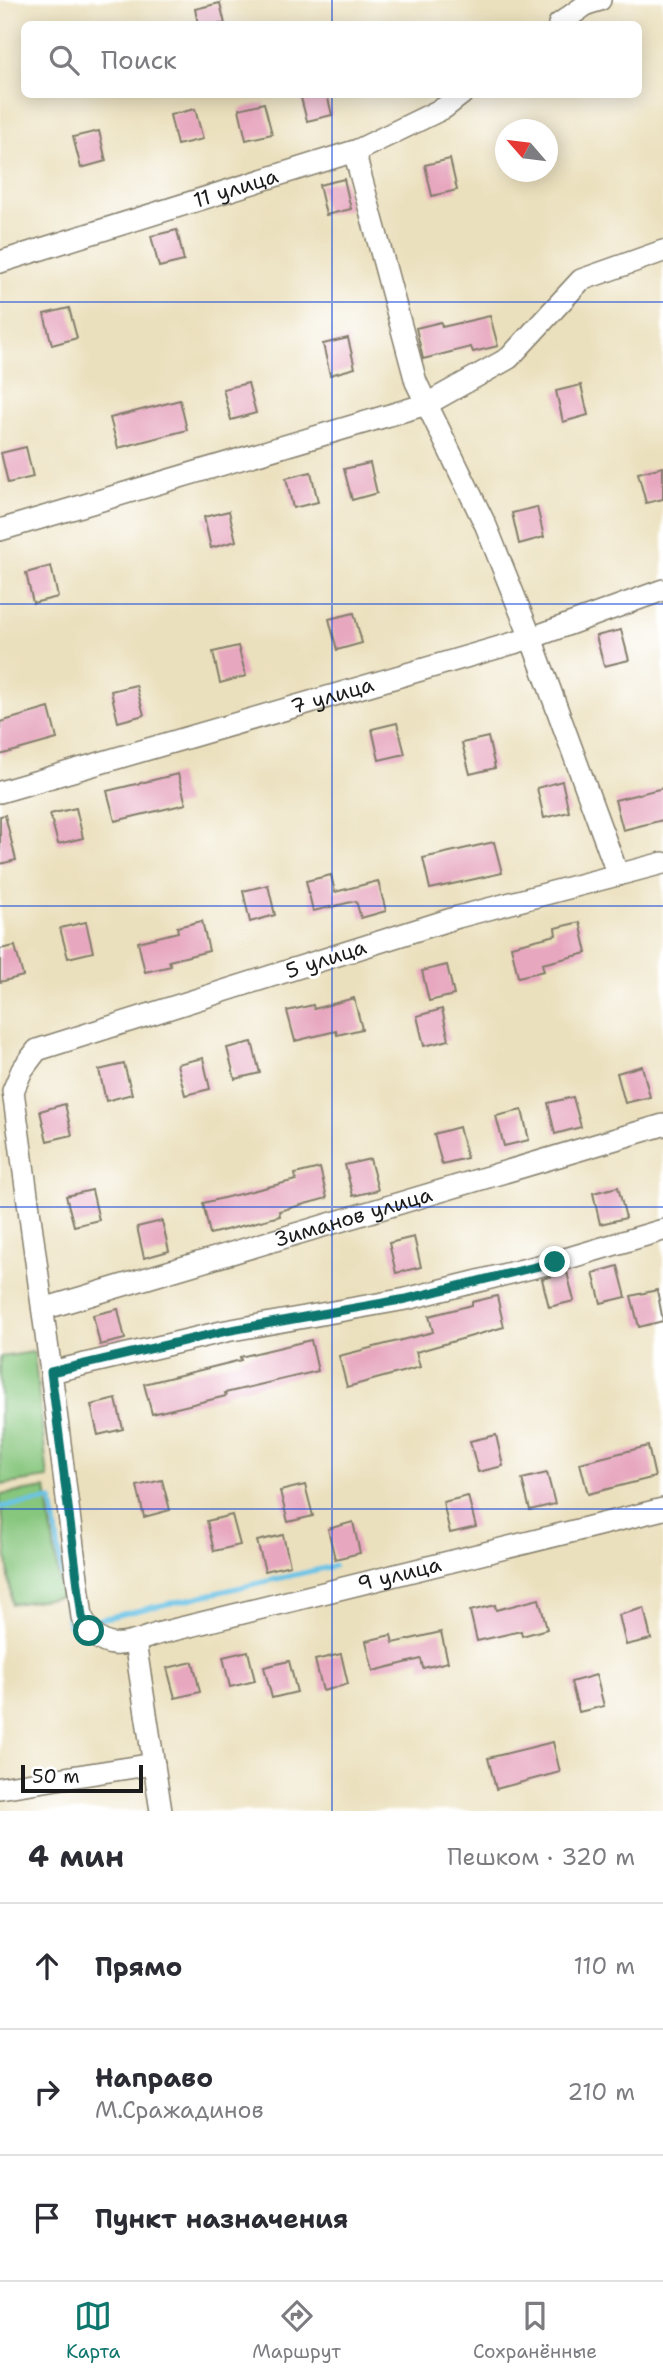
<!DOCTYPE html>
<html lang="ru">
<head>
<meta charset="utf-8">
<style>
  :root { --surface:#fff; --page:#f2f2f3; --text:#2b2b33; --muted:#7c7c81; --line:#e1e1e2; --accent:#0f766e }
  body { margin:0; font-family:"Shantell Sans",sans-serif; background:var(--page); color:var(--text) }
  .compass { position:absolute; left:495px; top:119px; width:63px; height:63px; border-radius:50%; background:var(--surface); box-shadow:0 4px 18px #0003; rotate:298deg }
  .scale { position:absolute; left:21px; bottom:18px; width:122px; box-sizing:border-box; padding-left:7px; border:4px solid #1c1c1c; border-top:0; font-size:19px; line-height:24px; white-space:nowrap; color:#1c1c1c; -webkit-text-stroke:5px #fff; paint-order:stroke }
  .stop { position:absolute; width:21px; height:21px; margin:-16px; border:5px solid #0f766e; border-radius:50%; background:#fff }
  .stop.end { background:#0f766e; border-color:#fff; box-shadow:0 2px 7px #0008 }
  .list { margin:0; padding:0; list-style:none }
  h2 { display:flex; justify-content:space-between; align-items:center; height:91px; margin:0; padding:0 28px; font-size:30px }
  h2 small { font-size:23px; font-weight:400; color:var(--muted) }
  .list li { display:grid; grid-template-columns:46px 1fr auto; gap:21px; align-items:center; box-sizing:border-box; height:126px; padding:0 28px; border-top:2px solid var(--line) }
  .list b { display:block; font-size:26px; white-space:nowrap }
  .list p { margin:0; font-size:23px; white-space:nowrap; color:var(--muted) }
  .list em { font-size:23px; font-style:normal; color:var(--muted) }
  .icon { flex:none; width:38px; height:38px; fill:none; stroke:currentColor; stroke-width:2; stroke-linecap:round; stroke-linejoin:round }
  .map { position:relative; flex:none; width:663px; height:1811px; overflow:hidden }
  .search { position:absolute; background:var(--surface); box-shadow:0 4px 18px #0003; left:21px; right:21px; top:21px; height:77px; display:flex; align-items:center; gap:18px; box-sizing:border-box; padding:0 24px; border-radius:10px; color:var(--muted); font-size:26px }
  .sheet { height:469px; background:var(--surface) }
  nav { display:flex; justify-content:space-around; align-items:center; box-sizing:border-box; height:98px; border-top:2px solid var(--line); background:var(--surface); font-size:19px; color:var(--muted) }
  nav a { display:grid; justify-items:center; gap:4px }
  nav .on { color:var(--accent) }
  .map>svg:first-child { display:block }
  .green { fill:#86c67d; stroke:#51714c; stroke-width:2 }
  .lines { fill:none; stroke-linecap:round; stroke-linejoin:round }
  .stream { stroke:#69c3e7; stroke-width:5 }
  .building { fill:#e7a7bf }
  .minor-casing { stroke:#847e6c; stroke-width:24 }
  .minor { stroke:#fff; stroke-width:21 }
  .route { stroke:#0f766e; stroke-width:9 }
  .grid { fill:none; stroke:#1d4ed8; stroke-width:2; stroke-opacity:0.55 }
  .labels { text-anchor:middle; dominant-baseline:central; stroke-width:6; stroke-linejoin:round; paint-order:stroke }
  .street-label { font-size:21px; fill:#1c1c1c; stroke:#fff }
</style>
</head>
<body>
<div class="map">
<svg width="663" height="1811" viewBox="0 0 663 1811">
  <rect width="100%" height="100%" fill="#fff"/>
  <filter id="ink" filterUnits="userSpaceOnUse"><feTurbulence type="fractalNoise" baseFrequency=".0143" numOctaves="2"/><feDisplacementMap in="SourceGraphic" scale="14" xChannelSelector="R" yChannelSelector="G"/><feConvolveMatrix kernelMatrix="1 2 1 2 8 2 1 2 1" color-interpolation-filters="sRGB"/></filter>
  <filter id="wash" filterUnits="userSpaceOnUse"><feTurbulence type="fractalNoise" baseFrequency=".00686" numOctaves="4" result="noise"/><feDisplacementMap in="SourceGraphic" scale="28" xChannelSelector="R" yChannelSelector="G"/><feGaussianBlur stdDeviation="1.57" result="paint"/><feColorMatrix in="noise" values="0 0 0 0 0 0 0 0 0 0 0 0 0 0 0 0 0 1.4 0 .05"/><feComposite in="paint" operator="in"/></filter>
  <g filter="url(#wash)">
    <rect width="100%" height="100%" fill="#ebe0bd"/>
    <g class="green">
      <path d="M34,1352l14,126 -48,7v-128z"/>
      <path d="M46,1488l15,109 -49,7 -12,-109z"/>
    </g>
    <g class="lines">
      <g class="stream">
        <path d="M0,1507l52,-7 17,126 11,-3"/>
        <path d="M92,1621l242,-55"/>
      </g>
    </g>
    <g id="blocks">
      <g class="building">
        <path d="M220,3l5,21h-27l-3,-15z"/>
        <path d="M300,94h27l5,21 -25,6z"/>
        <path d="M264,103l8,31 -26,6 -7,-31z"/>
        <path d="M195,109l8,30 -26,6 -7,-30z"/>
        <path d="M99,131l7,30 -25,7 -8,-31z"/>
        <path d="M450,159l7,31 -25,6 -7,-31z"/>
        <path d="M344,179l7,30 -25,6 -7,-30z"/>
        <path d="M177,230l7,31 -25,6 -8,-31z"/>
        <path d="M69,308l8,30 -25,7 -8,-31z"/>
        <path d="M490,316l8,30 -25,6 -2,-5 -48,12 -7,-31 25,-6 1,5z"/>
        <path d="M348,338l7,30 -25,7 -7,-31z"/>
        <path d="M248,383l8,30 -25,7 -8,-31z"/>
        <path d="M581,385l7,30 -25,7 -7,-31z"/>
        <path d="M180,400l7,30 -69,18 -8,-30z"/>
        <path d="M26,447l7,30 -25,6 -7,-30z"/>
        <path d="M370,463l7,30 -25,7 -8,-31z"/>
        <path d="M663,467v32l-17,4 -8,-30z"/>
        <path d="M311,472l7,30 -25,6 -7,-30z"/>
        <path d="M537,507l7,30 -25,7 -7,-31z"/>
        <path d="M229,511l7,30 -25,7 -7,-31z"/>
        <path d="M51,566l7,31 -25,6 -7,-30z"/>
        <path d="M354,613l8,30 -25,7 -8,-31z"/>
        <path d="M621,630l8,30 -25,6 -8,-30z"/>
        <path d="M238,646l8,30 -26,7 -7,-31z"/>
        <path d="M136,685l8,30 -26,7 -7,-31z"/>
        <path d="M49,708l8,31 -57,16v-33z"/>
        <path d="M397,723l8,31 -26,6 -7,-31z"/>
        <path d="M488,737l7,31 -25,6 -8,-31z"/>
        <path d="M178,774l8,30 -71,17 -8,-30z"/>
        <path d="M562,781l7,31 -25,6 -7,-30z"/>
        <path d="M663,788v32l-40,10 -8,-30z"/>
        <path d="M76,808l7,30 -25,6 -8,-30z"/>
        <path d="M5,815l11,45 -16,4v-48z"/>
        <path d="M494,842l8,31 -72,16 -7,-31z"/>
        <path d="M331,875l4,17 43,-11 8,30 -25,7 -5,-17 -43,10 -7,-30z"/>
        <path d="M268,885l7,30 -25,7 -7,-31z"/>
        <path d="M202,921l7,30 -40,10 2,5 -26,6 -7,-30 40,-10 -1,-5z"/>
        <path d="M86,922l7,30 -25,6 -8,-30z"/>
        <path d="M580,922l7,31 -45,11 2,7 -26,6 -7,-31 45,-11 -1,-7z"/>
        <path d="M15,946l8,30 -23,6v-33z"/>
        <path d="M447,965l7,30 -25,6 -7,-30z"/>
        <path d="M354,998l8,31 -25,6 -1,-4 -41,10 -8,-30 26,-6 1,4z"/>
        <path d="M442,1009l7,31 -25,6 -7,-30z"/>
        <path d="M252,1042l8,31 -25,6 -8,-31z"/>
        <path d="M203,1058l7,31 -25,6 -8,-31z"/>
        <path d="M124,1064l8,30 -26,7 -7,-31z"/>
        <path d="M642,1066l8,31 -25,6 -8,-30z"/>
        <path d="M573,1097l8,30 -26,7 -7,-31z"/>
        <path d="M65,1104l7,31 -25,6 -7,-30z"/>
        <path d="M522,1110l7,30 -25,6 -8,-30z"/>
        <path d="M459,1127l8,31 -25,6 -8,-30z"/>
        <path d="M370,1159l8,31 -25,6 -8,-31z"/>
        <path d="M320,1168l7,30 -48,13 1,5 -70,18 -7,-31 93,-23 -1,-6z"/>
        <path d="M618,1187l8,31 -26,6 -7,-31z"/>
        <path d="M92,1190l7,30 -25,6 -8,-30z"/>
        <path d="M162,1221l7,30 -25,7 -7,-31z"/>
        <path d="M414,1237l7,30 -25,6 -7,-30z"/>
        <path d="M618,1266l8,31 -25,6 -8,-30z"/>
        <path d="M567,1272l7,29 -25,6 -7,-28z"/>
        <path d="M657,1290l6,31 -24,6 -8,-31z"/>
        <path d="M497,1296l7,31 -88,25 4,15 -73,20 -8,-31 94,-24 -4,-16 43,-11v-3z"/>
        <path d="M118,1309l7,30 -25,6 -7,-30z"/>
        <path d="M311,1340l7,31 -93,22 1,3 -74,18 -8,-30 97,-24 -1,-3z"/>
        <path d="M116,1399l7,30 -25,6 -7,-30z"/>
        <path d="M496,1435l7,31 -25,6 -8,-31z"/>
        <path d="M648,1446l7,31 -67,17 -8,-31z"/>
        <path d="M547,1473l8,31 -25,6 -8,-31z"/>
        <path d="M162,1480l8,30 -26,7 -7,-31z"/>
        <path d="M305,1485l8,31 -25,6 -8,-31z"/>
        <path d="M468,1496l8,31 -26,6 -7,-31z"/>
        <path d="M232,1515l8,30 -26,6 -7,-30z"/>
        <path d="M353,1522l7,31 -25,6 -7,-30z"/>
        <path d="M283,1535l7,30 -25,6 -8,-30z"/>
        <path d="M539,1599l8,30 -25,7 -1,-5 -44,10 -7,-30 25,-6 1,5z"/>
        <path d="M644,1608l7,31 -25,6 -7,-30z"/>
        <path d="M441,1632l7,30 -25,6 -2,-9 -48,12 -7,-30 25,-6 2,8z"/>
        <path d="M248,1651l7,30 -25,6 -7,-30z"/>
        <path d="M341,1654l7,30 -25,7 -8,-31z"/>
        <path d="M289,1661l8,31 -25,6 -8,-31z"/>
        <path d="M193,1662l7,30 -25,6 -8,-30z"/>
        <path d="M596,1675l8,31 -25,6 -8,-30z"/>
        <path d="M553,1742l7,30 -64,17 -8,-31z"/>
      </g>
    </g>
  </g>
  <g filter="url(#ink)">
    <use href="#blocks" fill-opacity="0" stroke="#847e6c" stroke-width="2"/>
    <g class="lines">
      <g class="minor-casing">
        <g id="minor">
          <path d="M559,24l28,-20 13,-4"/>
          <path d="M358,150l-1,12 59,220 70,144 45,112 87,237"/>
          <path id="s1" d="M0,262l358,-112 86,-42 18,-14"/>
          <path d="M0,530l427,-126 82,-46 72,-78 82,-29"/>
          <path id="s2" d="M0,792l531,-154 132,-48"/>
          <path id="s3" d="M663,863l-205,54 -421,133 -15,20 -9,21 38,281 31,245c19,38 41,29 75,17l506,-125"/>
          <path id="s4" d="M43,1309l620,-184"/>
          <path d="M51,1372l175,-41 180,-32 149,-37 108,-32"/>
          <path d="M135,1642l26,169"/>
          <path d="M0,1788l154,-24"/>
        </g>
      </g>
      <use href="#minor" class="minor"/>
    </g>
  </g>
  <g class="lines" filter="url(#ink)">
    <path class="route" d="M89,1631l-7,-14 -31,-245 175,-41 180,-32 149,-37"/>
  </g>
  <path class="grid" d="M332,0v24M332,94v1717M0,302h663M0,604h663M0,906h663M0,1207h663M0,1509h663"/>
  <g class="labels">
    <g class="street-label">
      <text stroke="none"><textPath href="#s1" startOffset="247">11 улица</textPath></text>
      <text stroke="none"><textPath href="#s2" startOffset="346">7 улица</textPath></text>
      <text transform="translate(326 959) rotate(-18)">5 улица</text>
      <text stroke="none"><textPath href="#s4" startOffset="324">Зиманов улица</textPath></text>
      <text stroke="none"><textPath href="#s3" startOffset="1570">9 улица</textPath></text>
    </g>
  </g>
</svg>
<svg class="compass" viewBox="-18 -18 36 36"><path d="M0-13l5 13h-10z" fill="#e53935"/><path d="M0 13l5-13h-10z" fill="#7c7c81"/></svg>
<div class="scale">50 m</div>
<div class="stop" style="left:89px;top:1631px"></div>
<div class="stop end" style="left:555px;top:1262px"></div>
<div class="search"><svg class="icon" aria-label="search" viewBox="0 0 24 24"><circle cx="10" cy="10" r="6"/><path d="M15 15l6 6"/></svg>Поиск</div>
</div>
<section class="sheet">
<h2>4 мин<small>Пешком · 320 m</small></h2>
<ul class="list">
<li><svg class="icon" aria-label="ahead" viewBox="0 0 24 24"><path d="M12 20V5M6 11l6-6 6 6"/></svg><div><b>Прямо</b></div><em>110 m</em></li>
<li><svg class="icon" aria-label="right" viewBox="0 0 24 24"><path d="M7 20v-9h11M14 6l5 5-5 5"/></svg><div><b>Направо</b><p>М.Сражадинов</p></div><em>210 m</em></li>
<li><svg class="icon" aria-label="arrive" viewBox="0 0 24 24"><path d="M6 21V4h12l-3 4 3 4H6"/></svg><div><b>Пункт назначения</b></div></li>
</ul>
</section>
<nav>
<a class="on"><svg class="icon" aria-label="map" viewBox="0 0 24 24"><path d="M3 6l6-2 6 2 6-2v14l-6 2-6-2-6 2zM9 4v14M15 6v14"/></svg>Карта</a>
<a><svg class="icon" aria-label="directions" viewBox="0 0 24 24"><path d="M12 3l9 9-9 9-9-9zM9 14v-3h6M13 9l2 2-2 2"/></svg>Маршрут</a>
<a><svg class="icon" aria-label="saved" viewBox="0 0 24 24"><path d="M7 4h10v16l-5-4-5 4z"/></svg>Сохранённые</a>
</nav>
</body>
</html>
